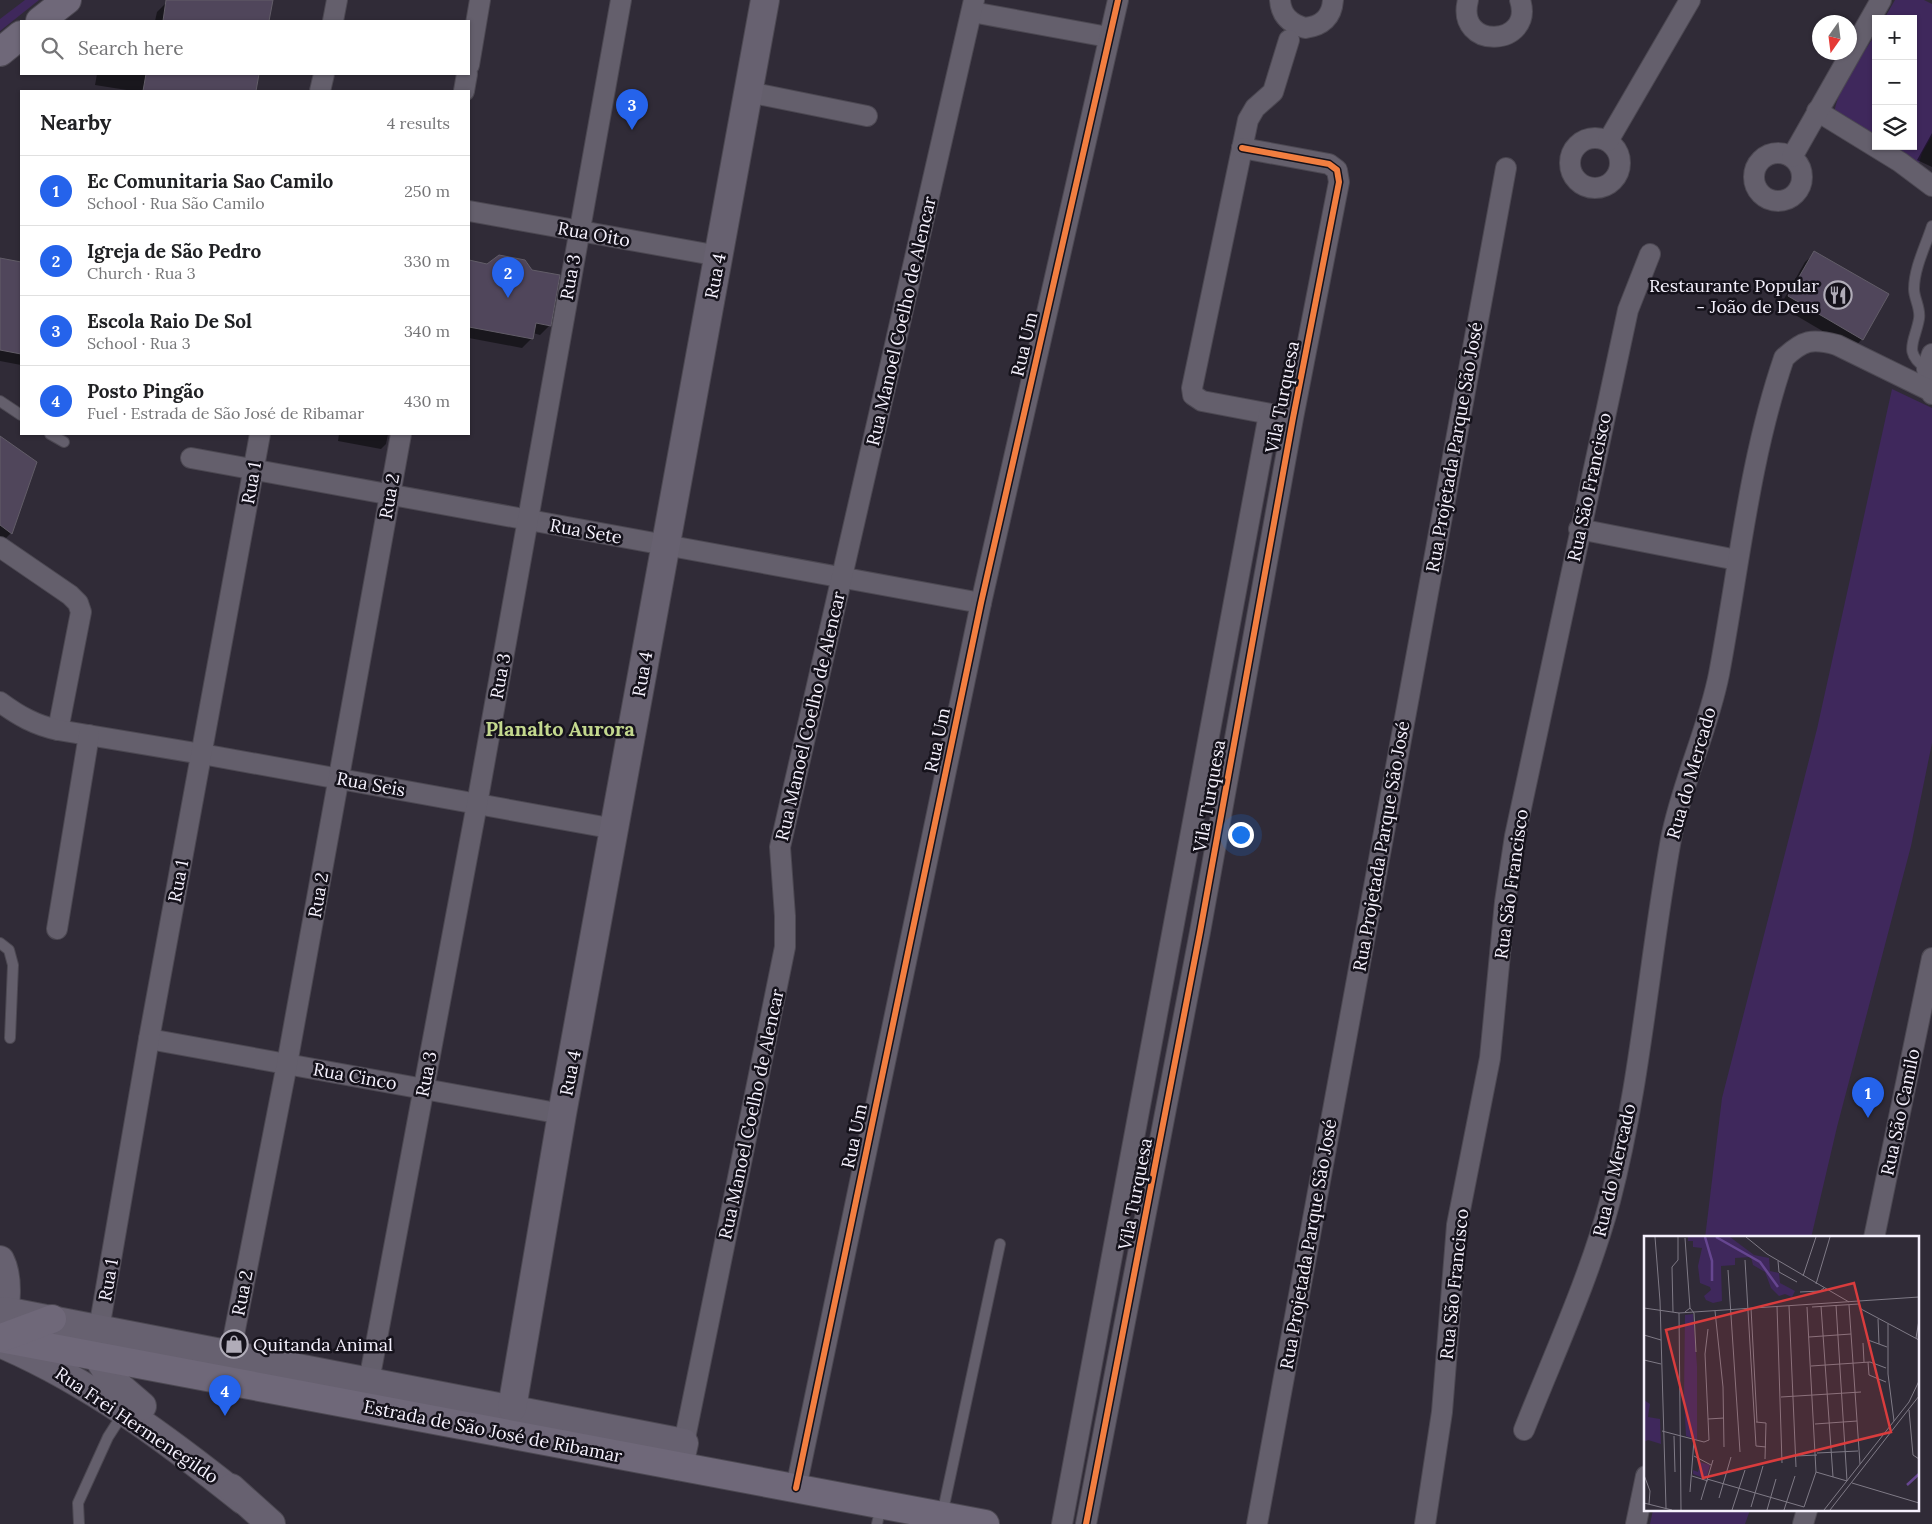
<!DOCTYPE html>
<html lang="en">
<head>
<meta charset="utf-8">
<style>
  :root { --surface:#fff; --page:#f6f6f6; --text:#202124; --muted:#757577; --line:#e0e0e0; --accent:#2563eb }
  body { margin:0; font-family:Lora,serif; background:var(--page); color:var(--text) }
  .controls { position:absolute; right:15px; top:15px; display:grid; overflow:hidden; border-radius:0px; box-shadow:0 1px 4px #0004 }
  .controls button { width:45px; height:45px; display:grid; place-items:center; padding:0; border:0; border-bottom:1px solid var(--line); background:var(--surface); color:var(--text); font:25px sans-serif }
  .compass { position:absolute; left:1812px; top:15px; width:45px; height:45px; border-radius:50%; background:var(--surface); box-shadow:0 1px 4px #0004; rotate:194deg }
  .you { position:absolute; left:1240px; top:834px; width:18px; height:18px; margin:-12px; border:4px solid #fff; border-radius:50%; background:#1a73e8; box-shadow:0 0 0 8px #1a73e833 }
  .badge { display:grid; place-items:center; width:32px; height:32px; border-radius:50%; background:var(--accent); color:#fff; font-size:16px; font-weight:700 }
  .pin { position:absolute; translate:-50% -41px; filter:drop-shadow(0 1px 2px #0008) }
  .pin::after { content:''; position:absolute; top:26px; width:18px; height:15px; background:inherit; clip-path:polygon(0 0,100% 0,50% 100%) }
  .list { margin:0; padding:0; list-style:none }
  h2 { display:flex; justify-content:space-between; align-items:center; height:65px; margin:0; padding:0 20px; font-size:21px }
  h2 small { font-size:16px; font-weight:400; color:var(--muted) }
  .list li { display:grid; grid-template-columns:32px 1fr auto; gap:15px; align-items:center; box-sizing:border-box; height:70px; padding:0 20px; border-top:1px solid var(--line) }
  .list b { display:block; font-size:19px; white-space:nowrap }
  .list p { margin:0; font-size:16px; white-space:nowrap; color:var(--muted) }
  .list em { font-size:16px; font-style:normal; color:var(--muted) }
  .icon { flex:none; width:28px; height:28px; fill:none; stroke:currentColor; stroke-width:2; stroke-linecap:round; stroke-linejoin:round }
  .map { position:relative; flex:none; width:1932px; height:1524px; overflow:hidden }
  .search { position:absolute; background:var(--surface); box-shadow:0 1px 4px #0004; left:20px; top:20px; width:450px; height:55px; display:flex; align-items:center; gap:12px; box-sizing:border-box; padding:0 18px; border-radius:0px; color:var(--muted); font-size:19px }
  .panel { position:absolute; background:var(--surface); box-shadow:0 1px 4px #0004; left:20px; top:90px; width:450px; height:345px; border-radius:0px }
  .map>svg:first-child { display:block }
  .green { fill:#3f285c }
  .shadow { fill:#0007 }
  .building { fill:#50465b; stroke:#625d68 }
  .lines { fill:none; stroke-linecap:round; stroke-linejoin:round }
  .lane-casing { stroke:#4c4852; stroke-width:12 }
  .street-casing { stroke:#4c4852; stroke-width:22 }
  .secondary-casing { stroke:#4c4852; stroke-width:30 }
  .primary-casing { stroke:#4c4852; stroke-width:30 }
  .lane { stroke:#645f6c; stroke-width:10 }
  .street { stroke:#645f6c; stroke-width:20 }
  .secondary { stroke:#676170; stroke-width:28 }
  .primary { stroke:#6f6879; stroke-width:28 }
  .cycleway-casing { stroke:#15121b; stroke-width:9 }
  .cycleway { stroke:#f27e40; stroke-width:6 }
  .labels { text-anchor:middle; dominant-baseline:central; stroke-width:5; stroke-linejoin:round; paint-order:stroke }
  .street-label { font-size:18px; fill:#f5f1fd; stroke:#15121b }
  .poi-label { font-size:18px; fill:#f5f1fd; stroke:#15121b; text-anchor:end }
  .quarter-label { font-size:20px; font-weight:bold; fill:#c3d88e; stroke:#15121b }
  .inset-river { fill:none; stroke:#664690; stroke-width:2.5 }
  .inset-road { fill:none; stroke:#7f7a86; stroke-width:1 }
  .view { fill:#d93c3d; fill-opacity:0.15; stroke:#d93c3d; stroke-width:2.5 }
  .inset-edge { fill:none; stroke:#f5f1fd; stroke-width:2.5 }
</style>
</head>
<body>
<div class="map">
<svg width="1932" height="1524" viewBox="0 0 1932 1524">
  <rect width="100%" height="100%" fill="#302b37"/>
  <g class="green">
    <path d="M25,0h14l-39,31v-12z"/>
    <path d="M1895,0h29l8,4v132l-10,17 -4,14 -38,-21h33v-127h-29z"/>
    <path d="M1876,33v111l-42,-29c2,-25 29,-60 42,-82z"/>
    <path d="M1892,389l40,19v335l-21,103 -74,281 -26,111h-106l17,-140 95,-369z"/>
    <path d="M1653,1510h97l-5,14h-95z"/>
  </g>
  <g class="shadow">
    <path d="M169,0h103l-4,21h-113l2,-9z"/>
    <path d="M97,74h161l-3,17h-122l-38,-6z"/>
    <path d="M1932,133v34l-15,-7z"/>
    <path d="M1815,253l72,42 -25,44 -9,10 -73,-43 25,-44z"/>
    <path d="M0,259l21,4v102l-21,-4z"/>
    <path d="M469,262l19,3 61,61 -9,9 -7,-2 -1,5 -10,10 -53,-10z"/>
    <path d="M339,434h49l-2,10 -5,5 -43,-8z"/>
    <path d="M0,438l11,95 -7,7 -4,-3z"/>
  </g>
  <g class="building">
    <path d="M166,0h107l-4,21h-106z"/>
    <path d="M146,74h113l-3,17h-113z"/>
    <path d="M1814,251l75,43 -26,46 -75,-44z"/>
    <path d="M499,255l26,5 7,10 28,5 -9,51 -15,-3 -3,16 -64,-12v-67l18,4z"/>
    <path d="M0,258l21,4v92l-21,-4z"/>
    <path d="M0,436l37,26 -25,72 -12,-9z"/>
  </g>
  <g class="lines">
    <g class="lane-casing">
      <g id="lane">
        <path d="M1927,369c-25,-17 -12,-27 -8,-50 2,-11 -5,-20 -5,-30 0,-21 12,-44 18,-63"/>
        <path d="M0,401l21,14"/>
        <path d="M50,434l14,8"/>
        <path d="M0,943l9,7 4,15 -3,73"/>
        <path d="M942,1515l58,-271"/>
        <path d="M79,1524l-1,-21 30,-66 16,-25"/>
        <path d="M877,1524l4,-18"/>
      </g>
    </g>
    <g class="street-casing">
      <g id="street">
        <path d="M1280,0c1,16 11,24 25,28 17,-2 27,-11 28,-28"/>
        <path d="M1468,0c-13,51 67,47 52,0"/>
        <path d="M972,12l136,25"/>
        <path d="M333,21l4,-21"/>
        <path d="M469,65l11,-65"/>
        <path d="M320,91l4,-17"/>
        <path d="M464,91l3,-17"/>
        <path d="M748,92l119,24"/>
        <path d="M1817,111l83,51 32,24"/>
        <circle cx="1595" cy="163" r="25"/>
        <path d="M1608,141l82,-141"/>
        <circle cx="1778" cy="177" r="24"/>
        <path d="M1792,157l89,-157"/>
        <path d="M469,211l250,45"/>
        <path d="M1932,354l-5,15 5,25"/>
        <path d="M1281,416l-79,-15 -9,-6 -1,-7 56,-268 7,-12 18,-16 16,-52"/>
        <path d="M191,458l790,145"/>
        <path d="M1579,529l158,31"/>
        <path d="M0,547l70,48 8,8 3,9 -23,118"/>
        <path d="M0,702c19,14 35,23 58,28l144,24 413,75"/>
        <path d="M57,929l32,-194"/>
        <path d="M149,1039l413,75"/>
        <path d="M1874,1238l58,-280"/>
        <path d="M99,1329l50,-290 111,-605"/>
        <path d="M230,1355l57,-291 114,-630"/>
        <path d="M369,1381l108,-577 144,-804"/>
        <path d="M1524,1430c30,-76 65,-151 86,-229 31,-118 39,-242 61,-362 11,-57 37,-109 48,-165 20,-106 30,-214 65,-316 19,-18 28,-20 53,-13l94,46"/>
        <path d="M684,1443l101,-496v-31l-5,-69 194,-847"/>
        <path d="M796,1488l185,-885 137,-603"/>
        <path d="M1062,1524c67,-370 140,-740 207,-1110"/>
        <path d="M1086,1524l114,-592 93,-514 46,-236 -2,-12 -8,-6 -87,-16"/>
        <path d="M1257,1524l249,-1356"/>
        <path d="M1425,1524l17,-112 15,-187 33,-167 15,-156 10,-66 113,-526 22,-56"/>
        <path d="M1636,1524l10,-48"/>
        <path d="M1803,1524l4,-14"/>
      </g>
    </g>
    <g class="secondary-casing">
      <g id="secondary">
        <path d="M0,1260c10,19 5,49 2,69"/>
        <path d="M5,1311l679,132 -5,23"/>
        <path d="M2,1344c88,38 166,96 241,156"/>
        <path d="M97,1356l16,25 29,25"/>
        <path d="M512,1408l50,-294 203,-1114"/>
        <path d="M231,1488l40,36"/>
      </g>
    </g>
    <g class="primary-casing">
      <g id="primary">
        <path d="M40,21l27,-21"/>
        <path d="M0,52l21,-17"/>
        <path d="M0,1338l985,186"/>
        <path d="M1,1338l51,-19"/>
      </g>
    </g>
    <use href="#lane" class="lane"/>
    <use href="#street" class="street"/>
    <use href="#secondary" class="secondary"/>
    <use href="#primary" class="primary"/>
    <g class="cycleway-casing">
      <g id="cycleway">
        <path d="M796,1488l185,-885 137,-603"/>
        <path d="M1086,1524l114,-592 93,-514 46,-236 -2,-12 -8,-6 -87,-16"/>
      </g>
    </g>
    <use href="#cycleway" class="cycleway"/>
  </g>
  <defs>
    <g id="restaurant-ring" transform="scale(1.4375)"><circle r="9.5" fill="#15121b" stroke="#b0acb8" stroke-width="1.5"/><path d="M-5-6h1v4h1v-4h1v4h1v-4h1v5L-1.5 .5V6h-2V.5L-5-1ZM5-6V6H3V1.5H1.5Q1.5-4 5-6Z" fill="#b0acb8"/></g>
    <g id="shop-ring" transform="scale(1.4375)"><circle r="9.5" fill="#15121b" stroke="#b0acb8" stroke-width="1.5"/><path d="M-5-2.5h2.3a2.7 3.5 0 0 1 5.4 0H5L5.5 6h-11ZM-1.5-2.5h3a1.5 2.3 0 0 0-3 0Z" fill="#b0acb8"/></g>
  </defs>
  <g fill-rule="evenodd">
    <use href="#restaurant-ring" x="1838" y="295"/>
    <use href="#shop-ring" x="234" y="1344"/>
  </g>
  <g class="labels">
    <g class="street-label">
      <text transform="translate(594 234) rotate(10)">Rua Oito</text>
      <text transform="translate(715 276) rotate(-79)">Rua 4</text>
      <text transform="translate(570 277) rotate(-80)">Rua 3</text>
      <text transform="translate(901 321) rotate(-77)">Rua Manoel Coelho de Alencar</text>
      <text transform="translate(1024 344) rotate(-77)">Rua Um</text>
      <text transform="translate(1282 397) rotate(-79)">Vila Turquesa</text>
      <text transform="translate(1454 447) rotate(-80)">Rua Projetada Parque São José</text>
      <text transform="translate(251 483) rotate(-80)">Rua 1</text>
      <text transform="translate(1589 487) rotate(-78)">Rua São Francisco</text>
      <text transform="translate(389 496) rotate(-80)">Rua 2</text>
      <text transform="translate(586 531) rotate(10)">Rua Sete</text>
      <text transform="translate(642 674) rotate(-80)">Rua 4</text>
      <text transform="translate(500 676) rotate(-80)">Rua 3</text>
      <text transform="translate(810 716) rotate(-77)">Rua Manoel Coelho de Alencar</text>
      <text transform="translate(937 740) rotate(-78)">Rua Um</text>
      <text transform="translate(1691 773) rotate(-74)">Rua do Mercado</text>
      <text transform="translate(371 784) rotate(10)">Rua Seis</text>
      <text transform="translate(1209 796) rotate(-80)">Vila Turquesa</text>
      <text transform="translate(1381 846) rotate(-80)">Rua Projetada Parque São José</text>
      <text transform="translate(178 881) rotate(-79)">Rua 1</text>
      <text transform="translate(1511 884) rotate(-82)">Rua São Francisco</text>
      <text transform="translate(318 895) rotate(-80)">Rua 2</text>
      <text transform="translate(570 1073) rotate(-79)">Rua 4</text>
      <text transform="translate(426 1074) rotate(-79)">Rua 3</text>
      <text transform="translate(355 1076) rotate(10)">Rua Cinco</text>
      <text transform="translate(1900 1112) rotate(-78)">Rua São Camilo</text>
      <text transform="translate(751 1114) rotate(-78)">Rua Manoel Coelho de Alencar</text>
      <text transform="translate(854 1136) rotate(-78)">Rua Um</text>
      <text transform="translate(1614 1170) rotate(-77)">Rua do Mercado</text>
      <text transform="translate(1135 1194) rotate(-79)">Vila Turquesa</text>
      <text transform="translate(1308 1244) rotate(-80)">Rua Projetada Parque São José</text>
      <text transform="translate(108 1280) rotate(-80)">Rua 1</text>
      <text transform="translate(1454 1284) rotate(-84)">Rua São Francisco</text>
      <text transform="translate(242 1293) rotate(-79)">Rua 2</text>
      <text transform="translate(137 1425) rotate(34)">Rua Frei Hermenegildo</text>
      <text transform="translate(493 1431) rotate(11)">Estrada de São José de Ribamar</text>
    </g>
    <g class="poi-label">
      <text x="1819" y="285">Restaurante Popular<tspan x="1819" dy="21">- João de Deus</tspan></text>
      <text x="253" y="1344" text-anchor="start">Quitanda Animal</text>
    </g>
    <g class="quarter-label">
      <text x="560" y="728">Planalto Aurora</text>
    </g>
  </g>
  <g transform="translate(1644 1236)">
    <rect width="275" height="275" fill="#302b37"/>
    <path d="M44,1h42l24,18 15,3 1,13 9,2 1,10 15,8 -3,6 -7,-3 -6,2 -8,-8 -6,-16 -12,-7 -2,-8 -16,1v7l-14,1 1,35 -9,2 -7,-3 -2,-4 7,-6 -1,-3 -10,-4 -2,-17 4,-18 -9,-1v-6h-5zM49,78l4,52v74l-11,-4 -2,-40 1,-81zM0,164l6,4 -2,13 12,2 1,25 -13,-4 -4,2zM56,226l10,3 -4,14 -13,-5v-4l5,2z" fill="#3f285c"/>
    <path class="inset-river" d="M61,1l7,24v20M72,1l44,25 18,25M263,249l12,-11"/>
    <path class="inset-road" d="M11,1l5,64 6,207M102,1l21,17 82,48M101,24l11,186 10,1M134,25l1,11 18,10M84,34l12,182M159,40l13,-39M172,48l14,-47M156,56l20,-1 4,-3M214,65l3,8 58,31M205,69l11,159M133,70l5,157M145,70l7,161M177,70l12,171M163,71l9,165M168,71l47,-3M0,72l35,5 240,-16M46,72l4,5 2,39M107,72l6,114M71,75l8,76 1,60M29,76l-1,-45 6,-7v-23M41,76l5,-4 -5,-70M35,77l2,197M234,83l1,25M244,88v50l6,47M0,99l17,5M165,101l42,-3M272,102l3,-18M224,104l19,7M219,107l1,19M0,124l17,4M224,126l1,13 17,7M167,130l59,-4 16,6M137,161l80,-5M265,174l4,45 6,4M64,183l16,-1M112,186l10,1 -1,36M171,188l42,-3M18,195l42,11 5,-2 -4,-86 3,-25M30,200l1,36M173,217l41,-2M50,220l17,9M152,220l21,-1M172,236l31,9 -11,-176M0,239l6,16 -1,13M48,240l16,5M63,243l97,28 12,-35M208,247l67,20M46,256l4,-52M75,262l12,-41M57,264l12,-40M0,267l28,7M107,271l12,-41M88,274l13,-40M123,274l9,-31M140,274l11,-34M180,274l85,-108 10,-21M186,274l89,-114"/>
    <path class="view" d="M210,47l37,149 -188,46 -37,-148z"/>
    <rect width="275" height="275" class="inset-edge"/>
  </g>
</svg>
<div class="controls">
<button>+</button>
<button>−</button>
<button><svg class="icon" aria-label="layers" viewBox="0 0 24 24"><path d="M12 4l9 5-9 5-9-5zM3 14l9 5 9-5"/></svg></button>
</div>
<svg class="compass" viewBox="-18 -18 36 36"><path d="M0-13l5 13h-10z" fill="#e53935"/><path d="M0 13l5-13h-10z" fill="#757577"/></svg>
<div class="you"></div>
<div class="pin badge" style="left:1868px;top:1118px">1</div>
<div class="pin badge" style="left:508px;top:298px">2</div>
<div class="pin badge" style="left:632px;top:130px">3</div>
<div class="pin badge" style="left:225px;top:1416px">4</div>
<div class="search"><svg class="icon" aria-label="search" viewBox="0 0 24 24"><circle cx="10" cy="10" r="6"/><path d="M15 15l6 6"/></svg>Search here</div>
<section class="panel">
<h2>Nearby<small>4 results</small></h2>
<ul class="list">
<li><span class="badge">1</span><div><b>Ec Comunitaria Sao Camilo</b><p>School · Rua São Camilo</p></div><em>250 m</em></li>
<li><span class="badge">2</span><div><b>Igreja de São Pedro</b><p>Church · Rua 3</p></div><em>330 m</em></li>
<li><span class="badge">3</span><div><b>Escola Raio De Sol</b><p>School · Rua 3</p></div><em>340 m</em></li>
<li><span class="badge">4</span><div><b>Posto Pingão</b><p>Fuel · Estrada de São José de Ribamar</p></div><em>430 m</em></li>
</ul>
</section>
</div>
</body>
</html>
